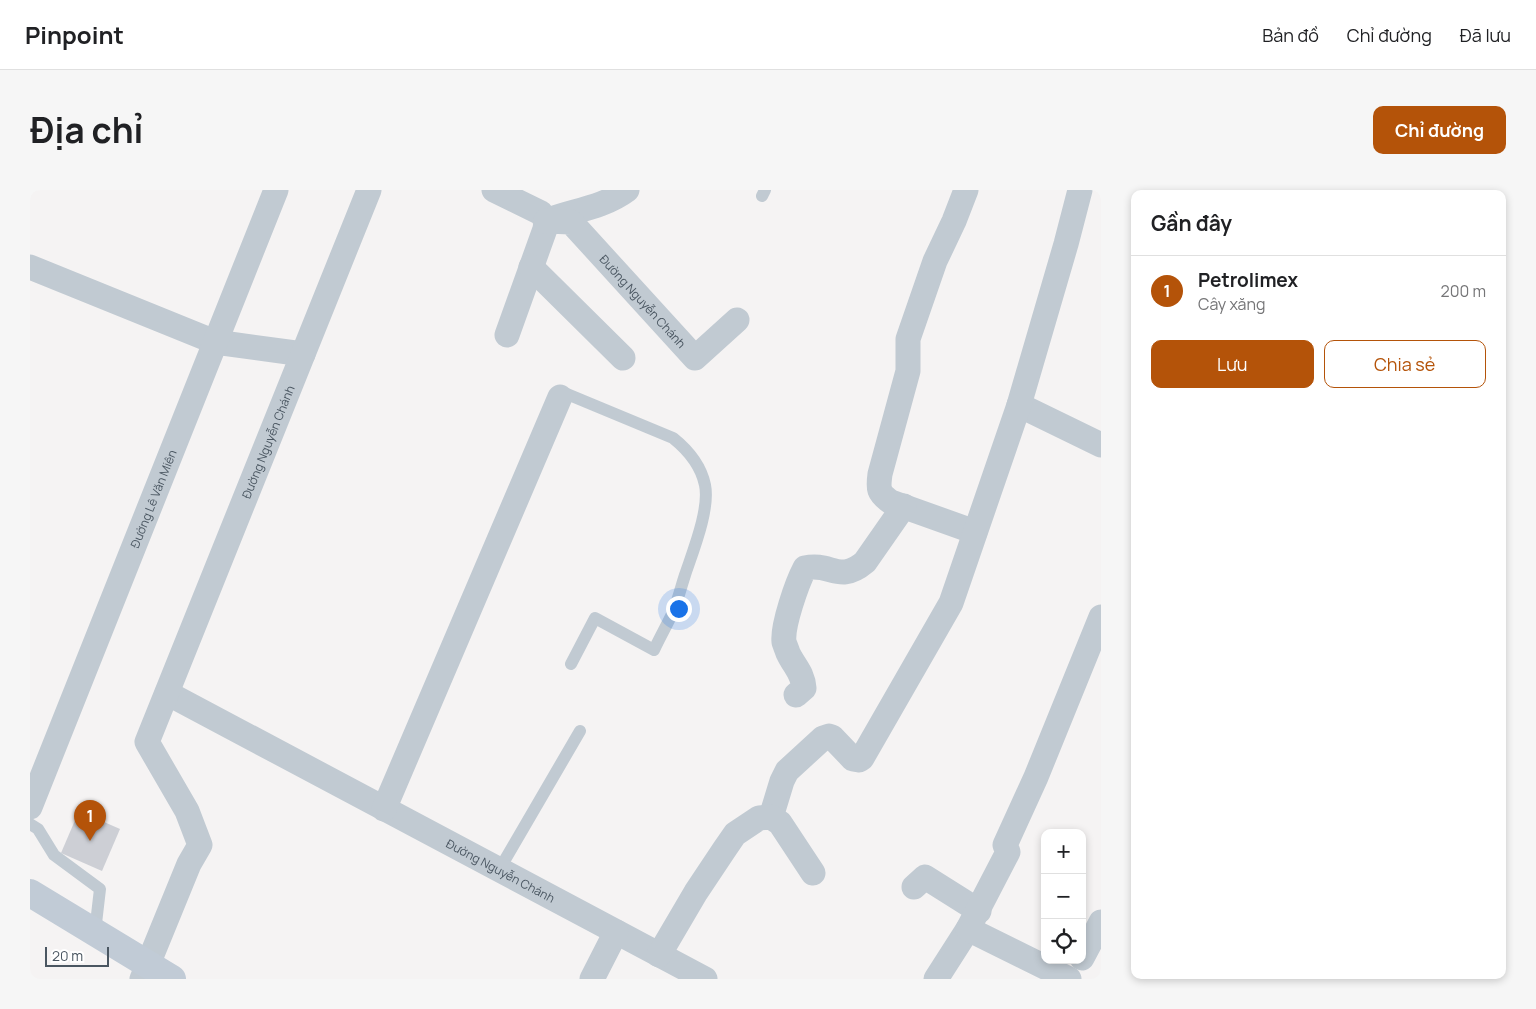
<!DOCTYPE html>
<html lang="vi">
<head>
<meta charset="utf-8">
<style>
  :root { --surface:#fff; --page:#f6f6f6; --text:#202124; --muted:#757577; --line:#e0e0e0; --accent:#b45309 }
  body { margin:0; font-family:Manrope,sans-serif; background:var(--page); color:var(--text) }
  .controls { position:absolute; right:15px; bottom:15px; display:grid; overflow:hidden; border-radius:10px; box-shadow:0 2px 8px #0003 }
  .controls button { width:45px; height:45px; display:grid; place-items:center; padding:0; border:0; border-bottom:1px solid var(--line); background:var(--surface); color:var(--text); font:25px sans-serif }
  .scale { position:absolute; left:15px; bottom:12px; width:64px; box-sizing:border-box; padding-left:5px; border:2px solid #4a5661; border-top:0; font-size:14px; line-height:18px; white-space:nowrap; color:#4a5661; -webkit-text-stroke:4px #fff; paint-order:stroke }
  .you { position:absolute; left:648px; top:418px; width:18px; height:18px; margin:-12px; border:4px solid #fff; border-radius:50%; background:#1a73e8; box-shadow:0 0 0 8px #1a73e833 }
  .badge { display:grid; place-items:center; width:32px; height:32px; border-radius:50%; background:var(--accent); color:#fff; font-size:16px; font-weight:700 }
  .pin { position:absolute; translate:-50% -41px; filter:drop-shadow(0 1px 2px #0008) }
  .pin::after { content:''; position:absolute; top:26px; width:18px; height:15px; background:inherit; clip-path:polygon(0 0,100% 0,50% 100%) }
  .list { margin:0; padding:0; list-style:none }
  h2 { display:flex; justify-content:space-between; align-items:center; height:65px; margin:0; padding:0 20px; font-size:21px }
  h2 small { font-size:16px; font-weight:400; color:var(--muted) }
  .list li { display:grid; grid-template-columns:32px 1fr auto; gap:15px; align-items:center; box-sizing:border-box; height:70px; padding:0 20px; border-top:1px solid var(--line) }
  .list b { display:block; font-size:19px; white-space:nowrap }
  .list p { margin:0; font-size:16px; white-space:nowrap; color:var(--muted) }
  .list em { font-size:16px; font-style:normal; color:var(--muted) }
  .actions { display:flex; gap:10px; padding:15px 20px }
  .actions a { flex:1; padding:11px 0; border:1px solid var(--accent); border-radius:10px; text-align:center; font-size:18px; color:var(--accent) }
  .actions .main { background:var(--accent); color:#fff }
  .icon { flex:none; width:28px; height:28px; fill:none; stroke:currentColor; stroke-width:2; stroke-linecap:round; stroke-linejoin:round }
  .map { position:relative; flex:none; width:1071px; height:789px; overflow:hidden; border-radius:10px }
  header { display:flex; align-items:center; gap:30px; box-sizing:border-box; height:70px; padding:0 25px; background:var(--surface); border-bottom:1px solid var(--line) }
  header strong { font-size:24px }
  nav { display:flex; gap:28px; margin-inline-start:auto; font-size:18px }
  .intro { display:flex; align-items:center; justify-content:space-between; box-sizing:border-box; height:120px; padding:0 30px }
  h1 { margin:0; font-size:35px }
  .button { padding:12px 22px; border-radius:10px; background:var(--accent); color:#fff; font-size:18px; font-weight:700 }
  main { display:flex; gap:30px; padding:0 30px }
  aside { flex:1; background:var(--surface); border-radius:10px; box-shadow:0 2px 8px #0003 }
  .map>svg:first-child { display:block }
  .building { fill:#cdcfd5 }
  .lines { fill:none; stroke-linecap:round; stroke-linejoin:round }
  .lane { stroke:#c1cad2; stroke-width:12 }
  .street { stroke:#c1cad2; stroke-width:25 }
  .secondary { stroke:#c1cbd6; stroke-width:28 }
  .labels { text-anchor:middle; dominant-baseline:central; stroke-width:4.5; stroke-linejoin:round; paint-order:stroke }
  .street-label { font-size:12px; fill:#4a5661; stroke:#fff }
</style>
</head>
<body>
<header>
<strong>Pinpoint</strong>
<nav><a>Bản đồ</a><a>Chỉ đường</a><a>Đã lưu</a></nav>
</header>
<div class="intro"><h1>Địa chỉ</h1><a class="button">Chỉ đường</a></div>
<main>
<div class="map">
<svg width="1071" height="789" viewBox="0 0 1071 789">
  <rect width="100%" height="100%" fill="#f5f3f3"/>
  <path class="building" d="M49,621l41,18 -18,42 -41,-18z"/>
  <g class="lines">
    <g class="lane">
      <path d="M732,6l3,-6"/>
      <path d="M530,207l7,-3 106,44c15,12 28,28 32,47 5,24 -12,66 -20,90 -4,12 -7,25 -12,37 -6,13 -13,25 -19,38l-59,-32 -24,46"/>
      <path d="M0,634l8,5 16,26 46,34 -5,43"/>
      <path d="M469,680l81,-139"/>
    </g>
    <g class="street">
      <path d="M464,0l47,23 5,8 -1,8 -38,106"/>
      <path d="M936,0l-12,31 -19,40 -27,78v32l-28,103c-2,15 -2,19 11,28l84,30"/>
      <path d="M521,29c26,-9 53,-12 76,-29"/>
      <path id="s1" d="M516,31l25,1 124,136 42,-38"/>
      <path d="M0,77l185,75 88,12"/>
      <path d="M501,77l92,91"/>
      <path d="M989,215l82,40"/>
      <path id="s2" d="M137,503l538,286"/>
      <path d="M766,505l8,-7c-1,-15 -10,-22 -16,-35 -1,-3 -3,-8 -4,-11 -2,-16 13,-59 21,-74 26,-6 34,16 60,-6l39,-56"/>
      <path id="s3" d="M0,617l246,-617"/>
      <path d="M354,619l176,-412"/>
      <path d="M741,627l11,-36 5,-10 36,-33 6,-2 3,1 21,22 6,1 3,-2 89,-155 68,-198 47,-161 14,-54"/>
      <path d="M884,697l11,-10 54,34"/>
      <path d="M629,765l37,-63 28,-42 11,-16 24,-16 12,-1 9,6 33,50"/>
      <path d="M1052,768l19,-36"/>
      <path id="s4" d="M112,789l47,-115 11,-19 -13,-34 -40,-69 222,-552"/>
      <path d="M562,789l24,-47"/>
      <path d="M906,789l32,-50"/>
      <path d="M1039,789l-101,-50 40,-77 -3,-7 31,-68 65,-160"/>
    </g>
    <path class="secondary" d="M0,703l142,86"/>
  </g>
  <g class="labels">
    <g class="street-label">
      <text stroke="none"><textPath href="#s1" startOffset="132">Đường Nguyễn Chánh</textPath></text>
      <text stroke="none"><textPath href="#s4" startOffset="586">Đường Nguyễn Chánh</textPath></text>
      <text stroke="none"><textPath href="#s3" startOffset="332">Đường Lê Văn Miên</textPath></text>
      <text stroke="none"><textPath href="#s2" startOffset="378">Đường Nguyễn Chánh</textPath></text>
    </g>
  </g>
</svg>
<div class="controls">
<button>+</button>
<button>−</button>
<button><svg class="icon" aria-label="locate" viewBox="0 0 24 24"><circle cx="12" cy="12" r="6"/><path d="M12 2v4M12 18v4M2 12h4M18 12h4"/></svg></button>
</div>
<div class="scale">20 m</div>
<div class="you"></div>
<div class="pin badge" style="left:60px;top:651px">1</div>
</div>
<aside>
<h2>Gần đây<small></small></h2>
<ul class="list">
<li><span class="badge">1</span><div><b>Petrolimex</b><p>Cây xăng</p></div><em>200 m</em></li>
</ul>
<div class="actions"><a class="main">Lưu</a><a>Chia sẻ</a></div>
</aside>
</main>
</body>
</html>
